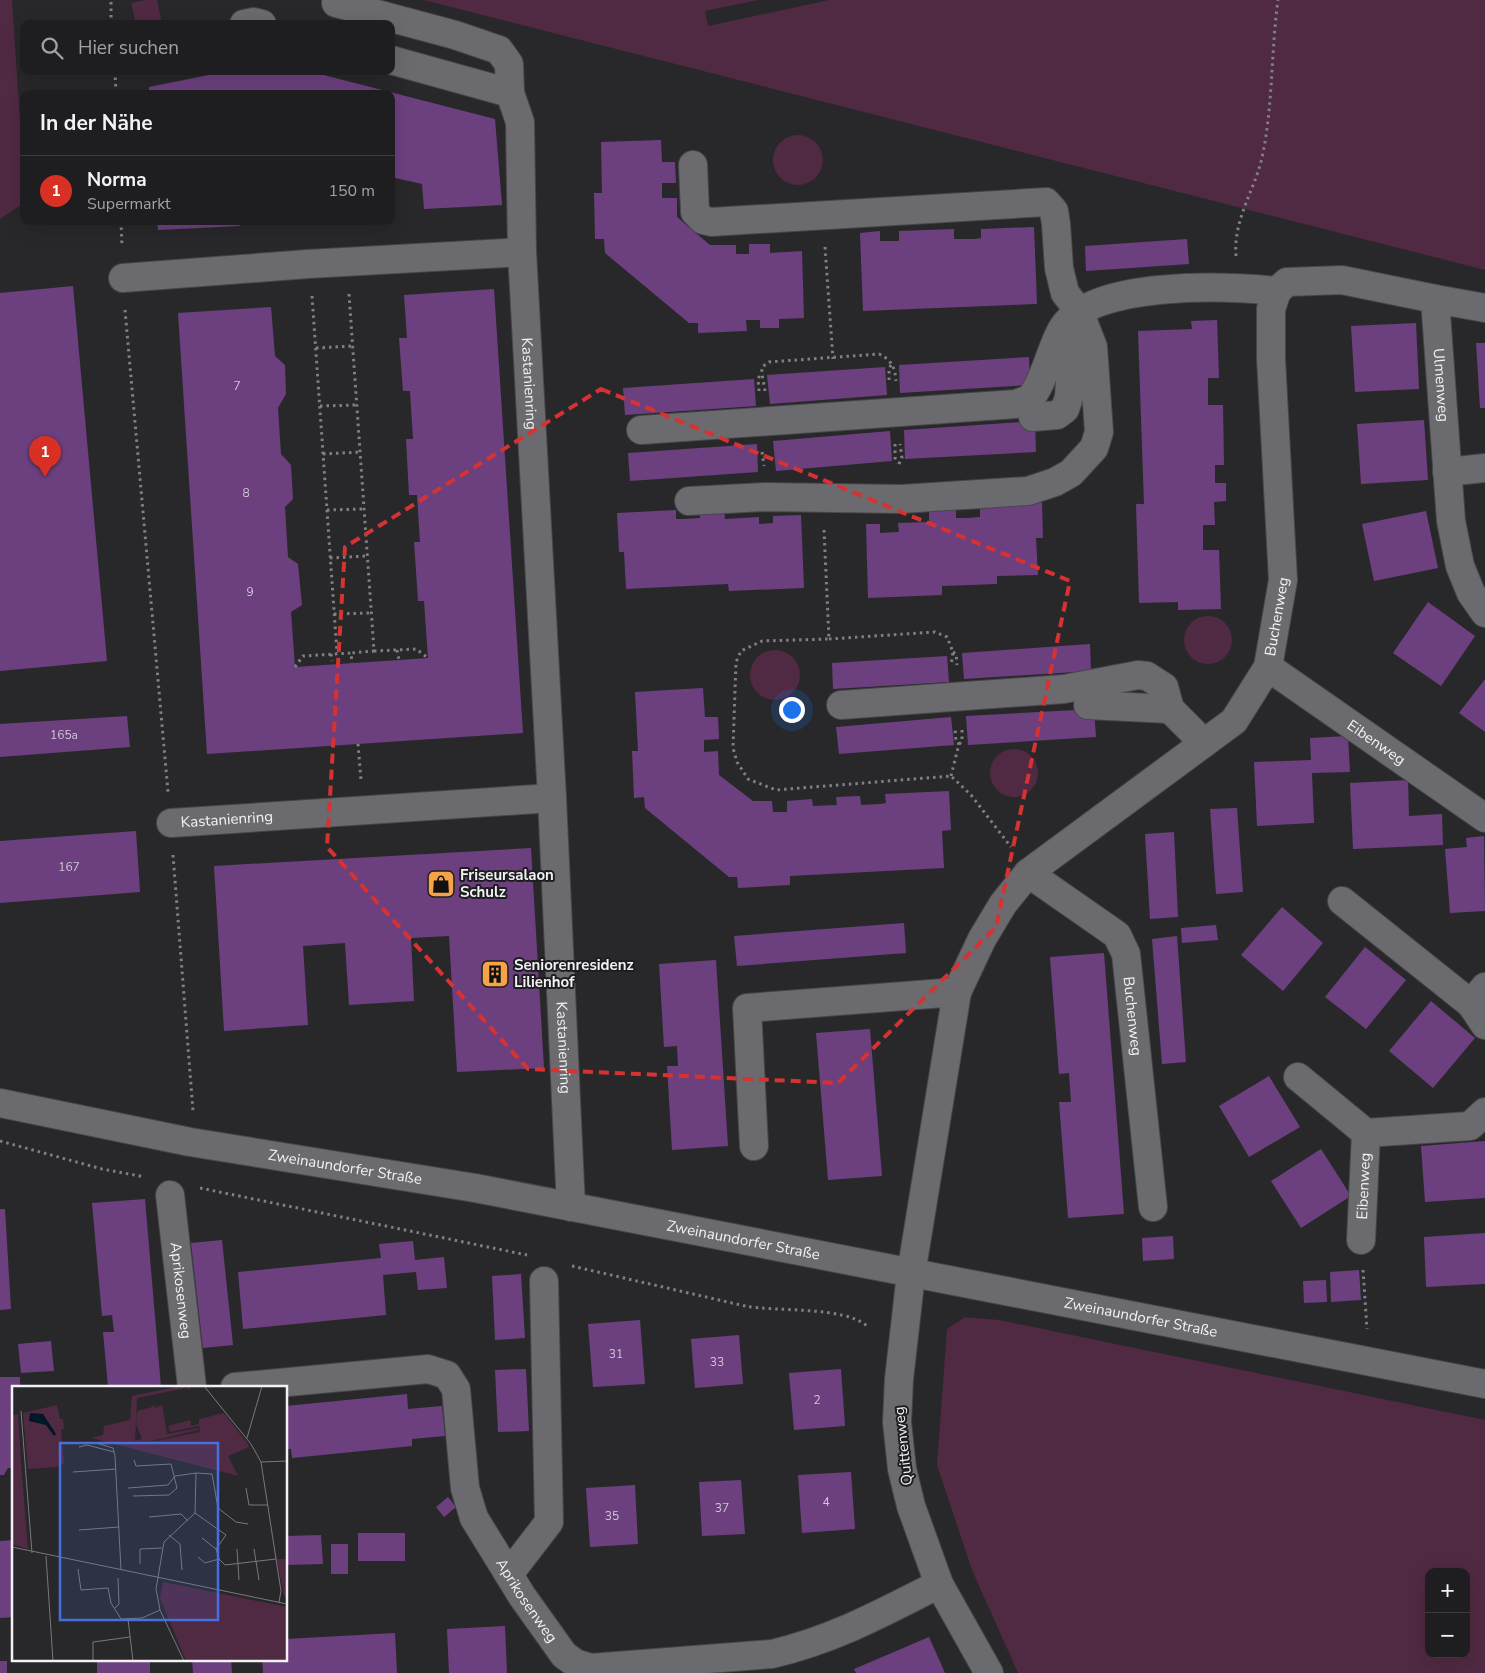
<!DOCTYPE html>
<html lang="de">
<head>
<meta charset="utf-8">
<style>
  :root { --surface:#1e1e20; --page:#2b2b2d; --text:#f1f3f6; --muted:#a1a2a5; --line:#3c3c3e; --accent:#d93025 }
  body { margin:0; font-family:"Nunito Sans",sans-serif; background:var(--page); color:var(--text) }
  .controls { position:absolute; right:15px; bottom:15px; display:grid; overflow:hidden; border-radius:10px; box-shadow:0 5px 20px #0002 }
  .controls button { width:45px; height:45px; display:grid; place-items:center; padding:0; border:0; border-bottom:1px solid var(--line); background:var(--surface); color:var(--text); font:25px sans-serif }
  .you { position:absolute; left:791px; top:709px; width:18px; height:18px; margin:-12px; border:4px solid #fff; border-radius:50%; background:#1a73e8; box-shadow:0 0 0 8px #1a73e833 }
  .badge { display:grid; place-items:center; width:32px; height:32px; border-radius:50%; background:var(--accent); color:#fff; font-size:16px; font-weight:700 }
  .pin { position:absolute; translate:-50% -41px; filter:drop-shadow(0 1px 2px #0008) }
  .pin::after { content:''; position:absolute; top:26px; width:18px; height:15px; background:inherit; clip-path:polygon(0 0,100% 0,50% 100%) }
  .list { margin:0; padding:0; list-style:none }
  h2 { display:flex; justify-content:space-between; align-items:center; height:65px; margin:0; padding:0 20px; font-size:21px }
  h2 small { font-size:16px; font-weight:400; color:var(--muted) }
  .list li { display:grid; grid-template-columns:32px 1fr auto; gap:15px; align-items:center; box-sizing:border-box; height:70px; padding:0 20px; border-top:1px solid var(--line) }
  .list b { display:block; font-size:19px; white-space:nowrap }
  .list p { margin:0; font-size:16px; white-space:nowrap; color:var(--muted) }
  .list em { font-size:16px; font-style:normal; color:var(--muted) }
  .icon { flex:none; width:28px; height:28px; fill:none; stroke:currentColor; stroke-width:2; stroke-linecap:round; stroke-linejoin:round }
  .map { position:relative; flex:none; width:1485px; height:1673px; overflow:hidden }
  .search { position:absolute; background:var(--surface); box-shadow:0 5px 20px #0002; left:20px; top:20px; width:375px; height:55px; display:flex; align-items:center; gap:12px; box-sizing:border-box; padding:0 18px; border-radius:10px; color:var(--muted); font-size:19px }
  .panel { position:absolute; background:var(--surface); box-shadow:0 5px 20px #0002; left:20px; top:90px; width:375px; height:135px; border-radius:10px }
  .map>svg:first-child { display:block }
  .green { fill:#502942; fill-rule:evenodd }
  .building { fill:#6c407e }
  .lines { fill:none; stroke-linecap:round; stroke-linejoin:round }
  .minor-casing { stroke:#47474a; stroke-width:30 }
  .path { stroke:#808083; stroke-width:3; stroke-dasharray:2.5 4; stroke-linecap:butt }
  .minor { stroke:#6b6b6f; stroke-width:28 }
  .marked { fill:none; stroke:#d73232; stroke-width:4; stroke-dasharray:10 6; stroke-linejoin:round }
  .labels { text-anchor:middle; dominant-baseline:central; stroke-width:4; stroke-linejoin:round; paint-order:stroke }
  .number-label { font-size:12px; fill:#d0c6d7 }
  .street-label { font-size:15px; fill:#f2f2f5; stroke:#1e1e21 }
  .poi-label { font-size:15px; font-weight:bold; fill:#f2f2f5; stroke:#1e1e21; text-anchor:start }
  .inset-road { fill:none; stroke:#79797c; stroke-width:1 }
  .view { fill:#486fde; fill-opacity:0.15; stroke:#486fde; stroke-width:2.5 }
  .inset-edge { fill:none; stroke:#f2f2f5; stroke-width:2.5 }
</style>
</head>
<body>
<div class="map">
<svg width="1485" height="1673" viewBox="0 0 1485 1673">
  <rect width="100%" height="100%" fill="#28282b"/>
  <g class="green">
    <path d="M0,0h12l8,122h4v81l-24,16z"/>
    <path d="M146,0h11l5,24h-26l-5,-21z"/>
    <path d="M424,0h334l-53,11 3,15 121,-26h656v270z"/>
    <circle cx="798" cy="160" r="25"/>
    <circle cx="1208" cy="640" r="24"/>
    <circle cx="775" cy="675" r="25"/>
    <circle cx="1014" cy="773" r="24"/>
    <path d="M965,1317l34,3 486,100v253h-467l-46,-103 -35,-105 10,-136zM1429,1572h37v82h-37z"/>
  </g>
  <g class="building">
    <path d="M229,71h79l187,48 7,86 -78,4 -2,-25 -31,-7v-83h-242v-7z"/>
    <path d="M661,140l1,22h13l1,21h-14v15h15v19l33,28h26v9h13v-10h21v9l32,-2 2,67 -25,1v9h-19v-8h-14l1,11 -49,2v-10h-9l-84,-70 -1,-14h-9l-1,-46h8l-1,-51z"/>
    <path d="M157,221h82l1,5 -82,4z"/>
    <path d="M1034,227l3,77 -174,7 -3,-78 20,-2v10h19v-10l55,-2v10h20l7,-1v-9z"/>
    <path d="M1187,239l2,25 -103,7 -1,-25z"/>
    <path d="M73,286l34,375 -107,10v-378z"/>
    <path d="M494,289l29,444 -316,21 -29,-441 93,-6 4,49 10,9 1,29 -8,14 3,46 10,11 2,34 -8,8 3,50 10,7 4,41 -11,7 4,55 104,-7 29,-2 -4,-57h-6l-4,-59h6l-3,-47h-8l-3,-56h7l-3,-48h-7l-4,-53h8l-3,-43z"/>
    <path d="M1217,320l2,58h-11v27h15l1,60h-9v18h11v18l-12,1 1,23h-12v25h16l2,59 -43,1v-8l-39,1 -3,-99h8l-6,-173 54,-2 -1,-8z"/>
    <path d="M1416,323l3,66 -64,3 -4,-66z"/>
    <path d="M1476,343h9v65h-5z"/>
    <path d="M1029,357l1,28 -130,8 -1,-28z"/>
    <path d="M885,367l2,28 -117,9 -3,-29z"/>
    <path d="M754,379l2,27 -131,9 -2,-27z"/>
    <path d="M1424,420l4,60 -67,4 -4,-60z"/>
    <path d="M1035,421l1,31 -131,7 -1,-29z"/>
    <path d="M890,431l2,30 -116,10 -3,-30z"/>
    <path d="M757,444l1,28 -128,9 -2,-28z"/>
    <path d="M1042,502l1,36h-7l2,37 -41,1v8l-55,2v9l-74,3 -2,-74h14v9l19,-1 -1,-9 31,-1v-14l27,-1v11h12l12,-1v-13z"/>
    <path d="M724,506l1,13 34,-2v7l14,-1v-7l28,-1 3,73 -75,3 -1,-7 -102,5 -2,-37h-5l-2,-39 59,-3v9h7l17,-1 -1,-10z"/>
    <path d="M1426,511l12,57 -64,13 -12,-57z"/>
    <path d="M1428,602l47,34 -34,50 -48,-33z"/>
    <path d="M1090,644l1,27 -127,8 -2,-26z"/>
    <path d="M947,656l2,26 -116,7 -1,-26z"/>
    <path d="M1485,679v53l-26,-19z"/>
    <path d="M703,688l2,29h13l1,22 -15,1v12l14,-1 1,24 34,26h19l1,11h14v-11l25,-2 1,7 24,-1 -1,-8 24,-1 1,9 19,-1 6,-1 -1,-9 64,-3 2,39 -9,1 2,37 -154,8v9l-52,3 -1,-11h-8l-84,-69 -1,-11 -10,1 -2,-47h6l-3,-59z"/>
    <path d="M1094,709l2,28 -128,8 -2,-29z"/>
    <path d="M127,716l3,31 -130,10v-33z"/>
    <path d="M951,717l3,28 -115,9 -3,-27z"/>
    <path d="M1348,736l2,36 -38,1 2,50 -57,3 -3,-64 57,-2 -1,-22z"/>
    <path d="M1408,780l1,36 33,-2 1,31 -90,4 -3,-66z"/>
    <path d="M1237,808l6,84 -27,2 -6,-85z"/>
    <path d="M136,831l4,61 -140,11v-62z"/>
    <path d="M1174,832l4,85 -28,2 -5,-85z"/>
    <path d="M1484,836l1,75 -35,2 -5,-64 22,-2 -1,-9z"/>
    <path d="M531,848l13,220 -87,4 -8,-136 -38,2 3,63 -65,4 -4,-62 -42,3 5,79 -84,6 -10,-165z"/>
    <path d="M1282,907l41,36 -40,48 -42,-36z"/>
    <path d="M904,923l2,30 -169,13 -3,-30z"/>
    <path d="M1216,925l2,15 -36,3 -1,-15z"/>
    <path d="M1177,936l9,126 -24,2 -10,-125z"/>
    <path d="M1365,947l41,33 -40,49 -41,-32z"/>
    <path d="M1104,953l20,261 -56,4 -9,-116h12l-2,-29 -10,1 -9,-117z"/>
    <path d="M716,960l12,186 -56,4 -5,-84h11l-1,-20 -13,1 -5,-83z"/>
    <path d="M1431,1001l44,37 -42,50 -44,-37z"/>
    <path d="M870,1029l12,147 -54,4 -12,-147z"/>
    <path d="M1269,1076l31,51 -51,30 -30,-51z"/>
    <path d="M1485,1141v57l-60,4 -4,-56z"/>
    <path d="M1321,1149l30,47 -50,32 -30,-47z"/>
    <path d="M145,1199l16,188h-53l-5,-55h11l-2,-17 -10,1 -10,-113z"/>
    <path d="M0,1209h5l6,100 -11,1z"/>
    <path d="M1485,1233v51l-59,3 -2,-50z"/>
    <path d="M1173,1236l1,23 -31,2 -1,-23z"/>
    <path d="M222,1240l11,105 -30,3 -12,-105z"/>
    <path d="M413,1241l2,19 29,-3 3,31 -29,2 -2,-18 -33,3 3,40 -143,14 -5,-57 143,-14 -2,-14z"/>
    <path d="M1359,1270l2,30 -30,2 -1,-30z"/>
    <path d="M521,1274l4,64 -30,2 -3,-64z"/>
    <path d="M1326,1280l1,22 -23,1 -1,-22z"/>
    <path d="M640,1320l5,64 -52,3 -5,-63z"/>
    <path d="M739,1335l4,49 -48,4 -4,-49z"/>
    <path d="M51,1341l3,30 -33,2 -3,-29z"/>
    <path d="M526,1369l3,62 -31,1 -3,-62z"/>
    <path d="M841,1369l4,57 -51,4 -5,-57z"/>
    <path d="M0,1377h20v10h-6v81h-6l-4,7h-4z"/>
    <path d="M407,1394l1,15 34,-3 3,30 -33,3v7l-120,12 -1,-9h-5v-43z"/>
    <path d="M851,1472l4,57 -53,4 -4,-58z"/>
    <path d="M741,1480l4,54 -43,2 -3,-54z"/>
    <path d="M635,1485l3,59 -48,3 -4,-59z"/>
    <path d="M448,1497l8,10 -12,10 -8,-10z"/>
    <rect x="358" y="1533" width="47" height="28"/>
    <path d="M321,1535l2,29 -37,1v-29z"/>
    <path d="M14,1540v77l-14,1v-77z"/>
    <rect x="331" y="1544" width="17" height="30"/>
    <path d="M505,1626l2,47h-58l-2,-44z"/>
    <path d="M395,1633l2,40h-134l-1,-14h24v-20z"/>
    <path d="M929,1637l16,36h-89l-2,-4z"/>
    <rect x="97" y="1659" width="53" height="14"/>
    <path d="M192,1659h39l1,14h-39z"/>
    <rect x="0" y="1661" width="7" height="12"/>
  </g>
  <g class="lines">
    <g class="minor-casing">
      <g id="minor">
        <path d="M336,3l119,32 44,15 10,14 1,29"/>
        <path d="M244,24l10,-2 8,2"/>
        <path id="s1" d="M391,60l119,33 10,29 2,130 30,546 19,409"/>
        <path d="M123,278l185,-14 214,-12"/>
        <path d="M1435,299l50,9"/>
        <path d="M1033,417l24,-2 8,-6 4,-12 3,-49 6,-32"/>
        <path d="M641,430l375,-26c4,-2 10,-3 14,-6 13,-12 21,-51 32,-69 30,-49 163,-43 215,-38"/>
        <path d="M1447,472l38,-4"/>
        <path d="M689,501l77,-4 135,2 127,-8 27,-9 16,-9 23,-25 5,-16 -6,-85 -14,-36 -14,-18 -6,-25 -3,-44 -2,-13 -8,-9 -335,20 -8,-2 -8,-8 -2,-47"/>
        <path id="s2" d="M1268,667l217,151"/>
        <path d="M841,705l223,-16 74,-14 9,1 17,11 6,22 34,34"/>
        <path d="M1088,705l82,4"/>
        <path id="s3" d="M171,823l381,-25"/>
        <path id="s4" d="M1028,873l89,62 9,19 27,253"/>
        <path d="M1342,901l129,103"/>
        <path d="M1485,987l-14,17 14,21"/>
        <path d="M1298,1077l68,56 104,-7 15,-14"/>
        <path id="s5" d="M0,1103l190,39 285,46 1010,196"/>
        <path d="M754,1146l-7,-138 210,-16"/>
        <path id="s6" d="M170,1195l22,192"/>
        <path id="s7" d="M1361,1240l5,-107"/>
        <path id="s8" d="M235,1387l193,-18 19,6 9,14 9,99 9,30 48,78 42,59 11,8 16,5 181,-14c63,-15 110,-41 167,-70"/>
        <path d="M509,1574l40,-52 -5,-241"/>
        <path id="s9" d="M989,1673l-50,-89 -28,-78 -9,-37 -5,-47 2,-43 12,-105 46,-282 25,-53 21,-35 25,-31 206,-152 34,-54 15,-87 -12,-221v-50l6,-18 10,-9 55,-2 93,19 16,222 9,45 11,27 14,20"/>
      </g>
    </g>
    <g class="path">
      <path d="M111,24v-24"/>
      <path d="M115,71l1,23"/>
      <path d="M121,221l1,25"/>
      <path d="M825,247l8,112"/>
      <path d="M1236,256c-3,-38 20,-67 27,-103 10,-50 8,-102 15,-153"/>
      <path d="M349,294l25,357 -23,2"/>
      <path d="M312,296l25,357"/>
      <path d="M125,310l43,482"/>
      <path d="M316,348l37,-2"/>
      <path d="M889,380v-12l3,-4"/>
      <path d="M759,391l-1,-12 3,-6"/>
      <path d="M765,391c-1,-8 -4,-17 -3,-24l7,-5 110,-8c13,6 16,14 17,27"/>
      <path d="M320,406l37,-1"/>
      <path d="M895,444v14l4,5"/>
      <path d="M762,452l2,14"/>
      <path d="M323,454l38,-2"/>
      <path d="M899,464l3,-6 -2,-14"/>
      <path d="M327,510l37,-1"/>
      <path d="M824,530l5,109 -67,2 -21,10 -5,11 -3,86 4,14 11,17 28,11 175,-14 20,19 40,52"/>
      <path d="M330,558l37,-2"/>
      <path d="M334,614l37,-1"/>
      <path d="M829,639l106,-7 12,5 6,15 -2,14"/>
      <path d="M397,650l2,10"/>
      <path d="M374,651l42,-2 12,9"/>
      <path d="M953,652l3,2 1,11"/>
      <path d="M331,654l1,7"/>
      <path d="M295,667l8,-11 48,-3 1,10"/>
      <path d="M358,744l3,36"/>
      <path d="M959,744l3,-2v-14"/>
      <path d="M951,776l8,-32 -3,-2 -1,-13"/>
      <path d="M173,855l20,256"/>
      <path d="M0,1141l102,28 43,8"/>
      <path d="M200,1188l327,67"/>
      <path d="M572,1266l173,40c32,6 99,0 122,20"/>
      <path d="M1363,1270l4,59"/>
    </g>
    <use href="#minor" class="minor"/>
  </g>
  <path class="marked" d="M601,389l469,192 -74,346 -158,156 -310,-14 -201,-222 18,-300z"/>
  <defs>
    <g id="shop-square" transform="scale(1.4375)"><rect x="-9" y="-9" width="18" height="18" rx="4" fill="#f6a248" stroke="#1e1e21"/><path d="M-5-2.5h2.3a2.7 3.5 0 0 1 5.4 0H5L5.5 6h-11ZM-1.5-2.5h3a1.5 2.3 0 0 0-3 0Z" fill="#111"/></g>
    <g id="building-square" transform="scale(1.4375)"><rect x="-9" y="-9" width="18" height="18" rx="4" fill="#f6a248" stroke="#1e1e21"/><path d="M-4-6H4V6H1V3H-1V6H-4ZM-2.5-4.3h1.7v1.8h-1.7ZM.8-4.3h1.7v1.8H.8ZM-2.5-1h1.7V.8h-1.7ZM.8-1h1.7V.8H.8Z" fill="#111"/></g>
  </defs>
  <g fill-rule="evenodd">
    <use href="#shop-square" x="441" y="884"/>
    <use href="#building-square" x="495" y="974"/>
  </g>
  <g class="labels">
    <g class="number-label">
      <text x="237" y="386">7</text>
      <text x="246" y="493">8</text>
      <text x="250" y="592">9</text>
      <text x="64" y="735">165a</text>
      <text x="69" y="867">167</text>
      <text x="616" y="1354">31</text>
      <text x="717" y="1362">33</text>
      <text x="817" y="1400">2</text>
      <text x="826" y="1502">4</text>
      <text x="722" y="1508">37</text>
      <text x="612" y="1516">35</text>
    </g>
    <g class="street-label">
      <text stroke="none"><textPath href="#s1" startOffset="416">Kastanienring</textPath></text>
      <text stroke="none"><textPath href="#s9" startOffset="1792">Ulmenweg</textPath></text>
      <text stroke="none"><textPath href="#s9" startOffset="1215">Buchenweg</textPath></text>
      <text stroke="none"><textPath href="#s2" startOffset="132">Eibenweg</textPath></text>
      <text stroke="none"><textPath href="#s3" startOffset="56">Kastanienring</textPath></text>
      <text stroke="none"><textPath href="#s4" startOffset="192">Buchenweg</textPath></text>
      <text stroke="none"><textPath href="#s1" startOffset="1081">Kastanienring</textPath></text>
      <text stroke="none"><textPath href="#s5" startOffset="351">Zweinaundorfer Straße</textPath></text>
      <text stroke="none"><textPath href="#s7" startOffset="54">Eibenweg</textPath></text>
      <text stroke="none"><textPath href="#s5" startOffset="756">Zweinaundorfer Straße</textPath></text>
      <text stroke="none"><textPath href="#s6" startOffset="96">Aprikosenweg</textPath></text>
      <text stroke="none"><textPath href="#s5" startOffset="1161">Zweinaundorfer Straße</textPath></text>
      <text transform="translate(903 1446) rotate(-96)">Quittenweg</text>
      <text stroke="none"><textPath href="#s8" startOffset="459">Aprikosenweg</textPath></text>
    </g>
    <g class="poi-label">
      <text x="460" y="875">Friseursalaon<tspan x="460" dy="17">Schulz</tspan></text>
      <text x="514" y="965">Seniorenresidenz<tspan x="514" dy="17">Lilienhof</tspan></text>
    </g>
  </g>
  <g transform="translate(12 1386)">
    <rect width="275" height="275" fill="#28282b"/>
    <path d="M168,0h11l-1,4 -4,-2 -49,10 -2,43 7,-2 -6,-15 1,-13 15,-4 2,-3 1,4 7,-3 5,29 31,-6v2l-63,15 65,-13 -1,-6 -29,6 -2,-6 22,-6 1,6 8,-2v-5l25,-6 24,31 1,3 -21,9 10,20 -147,-38 12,-3 1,-9 26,-6 2,-24zM45,19l3,14h3l1,10h-3l3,34 -8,4 -28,2 -5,-56zM6,28l3,48 7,87 -16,-5v-128zM265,173h10v39l-3,-2zM151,196l124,25v54h-101l-26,-63z" fill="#502942"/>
    <path d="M18,27l13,1 13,20 -2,2 -8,-11 -17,-4z" fill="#001725"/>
    <path class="inset-road" d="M192,0l47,58 10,18 20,129 -2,11M9,25l11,142M235,52l15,-52M84,57l17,5 1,4M67,61l8,-2 27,7 1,4 6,114M249,76l26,-1M61,86l43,-3M116,102l40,-3 7,-9 21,-3M234,102l3,17h19M121,110l36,-1 8,-7 -6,-24 -35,2 -2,-6M183,127l31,22 -10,14 3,10 6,6 51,-6M137,131l32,-3 7,7M67,144l40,-3M157,149l11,9 2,26M190,152l14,11M0,161l275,57M225,163l2,31M242,163l5,31M34,170l7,105M186,171l7,6 14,-4M128,178v-15l22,-1M66,183l3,21 27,-2 3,15 10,16 21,-1 18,-8M102,223l5,-5 -1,-26M116,233l5,42M81,275v-19l37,-5M172,275l-24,-51 -4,-21 8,-47 31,-29 1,-40 16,1 6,34 18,14 12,2"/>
    <path class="view" d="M48,57h158v177h-158z"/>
    <rect width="275" height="275" class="inset-edge"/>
  </g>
</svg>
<div class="controls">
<button>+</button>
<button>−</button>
</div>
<div class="you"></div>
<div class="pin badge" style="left:45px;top:477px">1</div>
<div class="search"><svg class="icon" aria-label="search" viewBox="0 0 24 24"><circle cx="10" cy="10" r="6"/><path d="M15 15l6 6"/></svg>Hier suchen</div>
<section class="panel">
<h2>In der Nähe<small></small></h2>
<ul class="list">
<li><span class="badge">1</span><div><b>Norma</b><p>Supermarkt</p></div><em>150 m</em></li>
</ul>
</section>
</div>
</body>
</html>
